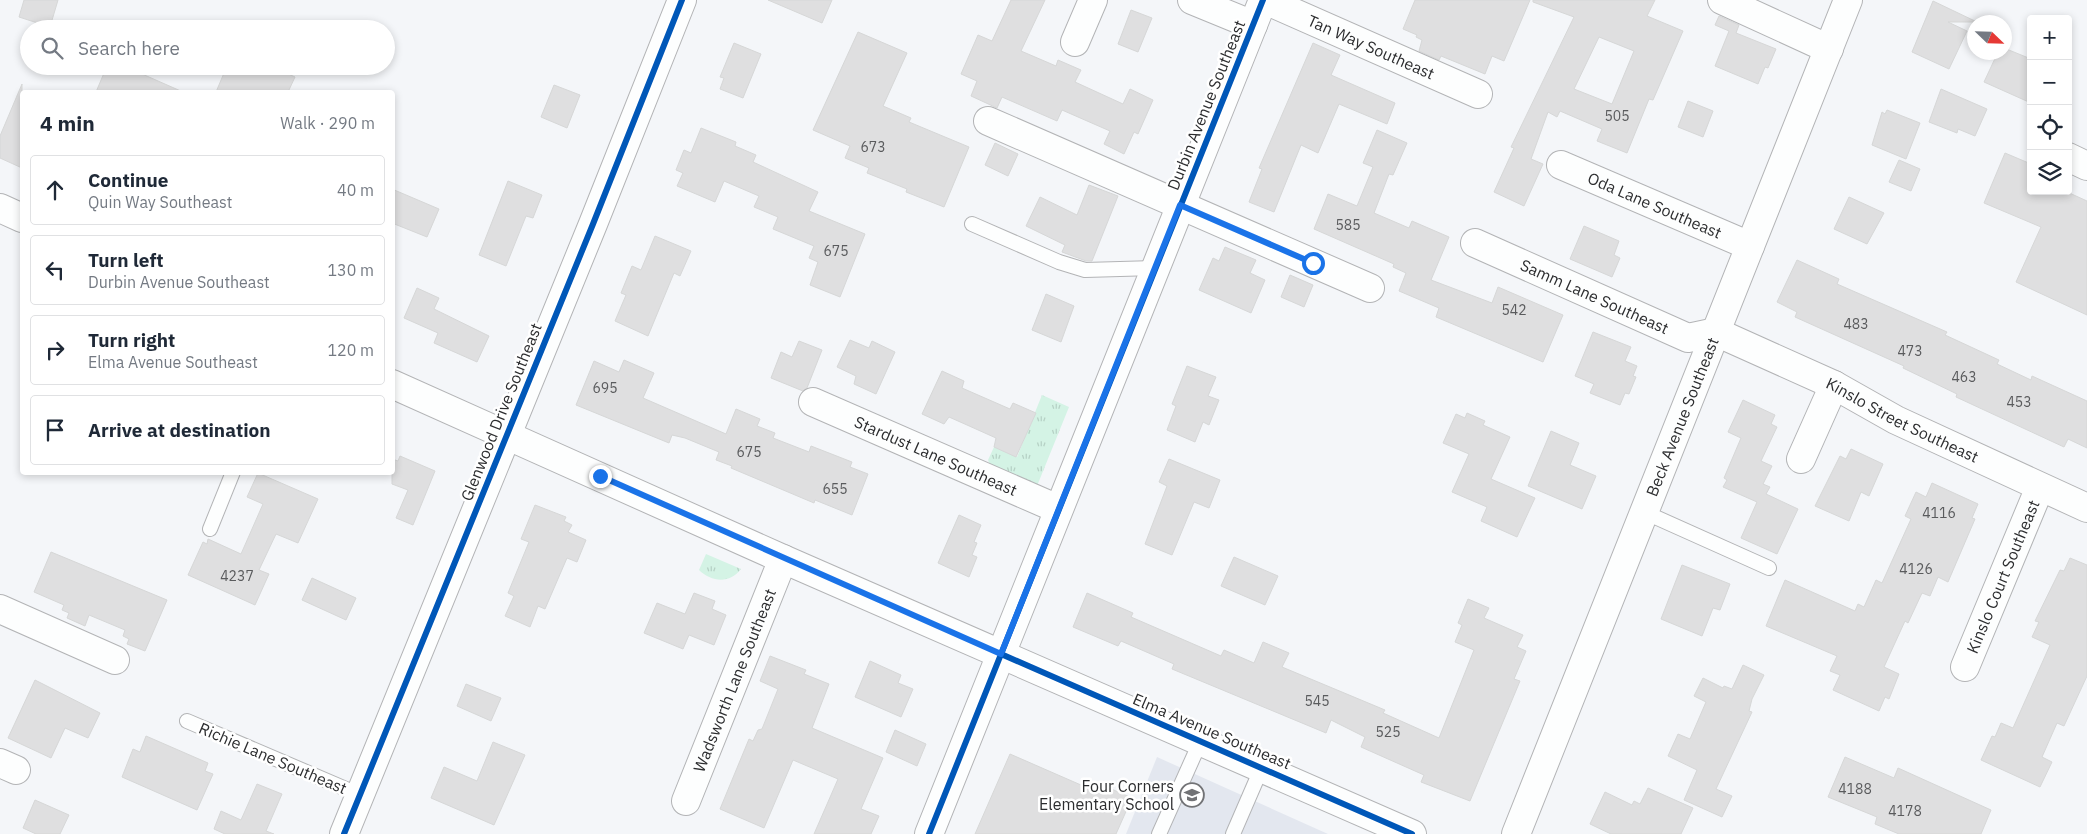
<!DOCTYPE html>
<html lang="en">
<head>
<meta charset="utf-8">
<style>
  :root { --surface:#fff; --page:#f2f2f3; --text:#1f2937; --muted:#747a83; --line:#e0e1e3 }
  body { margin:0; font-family:"IBM Plex Sans",sans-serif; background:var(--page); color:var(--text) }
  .controls { position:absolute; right:15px; top:15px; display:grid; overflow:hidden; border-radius:5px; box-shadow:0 2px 8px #0003 }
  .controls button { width:45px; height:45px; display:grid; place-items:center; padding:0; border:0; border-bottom:1px solid var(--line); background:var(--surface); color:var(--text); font:25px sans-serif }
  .compass { position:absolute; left:1967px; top:15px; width:45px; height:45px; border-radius:50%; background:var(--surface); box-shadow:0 2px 8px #0003; rotate:113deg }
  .stop { position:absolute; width:15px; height:15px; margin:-11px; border:4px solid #1a73e8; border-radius:50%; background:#fff }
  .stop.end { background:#1a73e8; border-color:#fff; box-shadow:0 1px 5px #0008 }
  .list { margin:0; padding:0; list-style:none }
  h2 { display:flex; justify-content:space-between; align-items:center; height:65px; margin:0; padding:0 20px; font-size:21px }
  h2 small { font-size:16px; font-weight:400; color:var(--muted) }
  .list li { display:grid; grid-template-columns:32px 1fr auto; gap:15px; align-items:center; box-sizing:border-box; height:70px; margin:0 10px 10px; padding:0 10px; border:1px solid var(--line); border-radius:5px }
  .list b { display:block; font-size:19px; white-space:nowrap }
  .list p { margin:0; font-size:16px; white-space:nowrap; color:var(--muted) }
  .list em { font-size:16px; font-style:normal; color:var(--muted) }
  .icon { flex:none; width:28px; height:28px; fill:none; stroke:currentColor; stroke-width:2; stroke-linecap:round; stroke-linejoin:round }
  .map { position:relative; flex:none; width:2087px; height:834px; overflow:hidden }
  .search { position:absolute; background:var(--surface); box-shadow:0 2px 8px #0003; left:20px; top:20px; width:375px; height:55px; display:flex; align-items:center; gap:12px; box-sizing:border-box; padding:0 18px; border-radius:28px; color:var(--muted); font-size:19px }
  .panel { position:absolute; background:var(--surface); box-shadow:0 2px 8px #0003; left:20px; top:90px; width:375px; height:385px; border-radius:5px }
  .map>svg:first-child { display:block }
  .built { fill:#e3e7ef }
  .grass { fill:url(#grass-tufts) }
  .building { fill:#dfdfe0; stroke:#d6d7d7; fill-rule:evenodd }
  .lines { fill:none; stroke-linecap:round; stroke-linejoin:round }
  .lane-casing { stroke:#b3b4b6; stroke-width:16 }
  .street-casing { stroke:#b3b4b6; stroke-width:30 }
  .lane { stroke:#fdfefe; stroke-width:14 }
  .street { stroke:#fdfefe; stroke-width:28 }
  .cycleway-casing { stroke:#fff; stroke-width:9 }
  .cycleway { stroke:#0057b8; stroke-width:6 }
  .route { stroke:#1a73e8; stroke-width:6 }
  .labels { text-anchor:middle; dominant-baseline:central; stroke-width:5; stroke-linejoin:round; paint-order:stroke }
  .number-label { font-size:14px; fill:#5a5b5d }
  .street-label { font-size:16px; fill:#2c2d2f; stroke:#fff }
  .poi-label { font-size:16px; fill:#2c2d2f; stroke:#fff; text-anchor:end }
</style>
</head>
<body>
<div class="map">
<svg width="2087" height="834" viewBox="0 0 2087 834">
  <defs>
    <pattern id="grass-tufts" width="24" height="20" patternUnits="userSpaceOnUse" patternTransform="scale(1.25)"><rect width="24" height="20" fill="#d4f3e5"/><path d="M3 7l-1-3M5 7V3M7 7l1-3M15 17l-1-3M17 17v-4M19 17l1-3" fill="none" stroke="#b6d1c5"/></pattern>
  </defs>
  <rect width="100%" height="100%" fill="#f4f6f9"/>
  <path class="built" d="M1157,757l171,77h-202z"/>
  <g class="grass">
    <path d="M1042,395l27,12 -32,79 -47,-21 -2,-5 6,-13 23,10z"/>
    <path d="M706,554l35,15c-11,15 -30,13 -42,1z"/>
  </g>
  <g class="building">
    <path d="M24,0h34l-8,27 -31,-10z"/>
    <path d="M768,0h64l-10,23z"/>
    <path d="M1011,0h34l-24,51 35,15 2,-6 23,10 -6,12 48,22 7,-15 23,11 -15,34 -4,-2 -10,22 -20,-10 6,-13 -48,-21 -5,11 -55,-24 -5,11 -26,-12 6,-15 -16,-7 17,-39 14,6z"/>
    <path d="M1415,0h115l-26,61 -12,-5 -7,18 -44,-18 -2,4 -20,-9 3,-11 -6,-3 1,-2 -14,-6z"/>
    <path d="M1533,0h122l-8,16 36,15 -30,69 -4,-1 -22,54 -30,-12 5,-12 -42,-18 -3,6 -9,-5 -17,47 12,5 -19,42 -30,-14 20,-44 -3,-1 63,-130 -41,-15zM1599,37l35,14 -22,53 -38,-15z"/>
    <path d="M1933,1l44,21h-29l19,9 -18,38 -37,-17z"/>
    <path d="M1131,10l21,8 -14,34 -20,-8z"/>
    <path d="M1719,16l20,9 -3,8 40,16 -8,19 -3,-1 -7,17 -43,-18 14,-35 -14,-6z"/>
    <path d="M858,32l49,21 -24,53 28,12 -2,4 60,25 -25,60 -38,-15 1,-3 -40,-16 2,-5 -24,-10 5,-12 -37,-16z"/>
    <path d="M734,43l27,11 -18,44 -23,-9 4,-11 -4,-1z"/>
    <path d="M1313,43l27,12 -9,20 64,28 -8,21 -48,-20 -21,49 -17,-8 -27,67 -25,-10 13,-33 -3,-1z"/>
    <path d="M2004,48l27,11v44l-47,-21 14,-30h6z"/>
    <path d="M107,66h17l59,26h-87z"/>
    <path d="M227,66h44l24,11 -7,15h-72z"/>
    <path d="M22,84v84l-22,-10v-22z"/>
    <path d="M554,85l26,10 -13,33 -26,-11z"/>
    <path d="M1941,89l46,20 -12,27 -17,-7 -1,4 -28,-11z"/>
    <path d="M1688,101l25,10 -10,26 -25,-10z"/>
    <path d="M1887,110l33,13 -14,36 -34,-14 10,-33 3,2z"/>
    <path d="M701,128l35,14 -1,4 21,9 -3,7 65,30 -9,19 56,23 -25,63 -30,-12 8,-23 -9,-4 5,-12 -41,-17 5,-12 -24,-10 5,-11 -35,-15 -9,21 -38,-16 6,-13 -7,-3 8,-20 7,3z"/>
    <path d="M1377,130l30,13 -14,32 -4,-1 -15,39 35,15 3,-7 37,16 -18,43 61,23 6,-16 65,28 -20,47 -107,-45 3,-9 -40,-17 7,-18 -13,-6 1,-3 -80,-35 14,-35 29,12 16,-39 -10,-4z"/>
    <path d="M995,143l23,11 -10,22 -23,-11z"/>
    <path d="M2005,153l26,11v27h34l22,10v114l-71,-33 25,-55 -57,-24z"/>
    <path d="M1899,160l21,9 -9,22 -22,-9z"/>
    <path d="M508,181l34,14 -9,23 -7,-2 -20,50 -27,-11z"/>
    <path d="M1089,185l29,11 -26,65h-6l-24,-9 3,-7 -39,-19 14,-29 37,18z"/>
    <path d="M392,189l47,20 -12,28 -35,-14z"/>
    <path d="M1849,197l35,16 -17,31 -33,-15z"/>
    <path d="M1584,226l35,15 -5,14 6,3 -8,19 -42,-18z"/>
    <path d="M655,236l36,15 -11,25 -6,-3 -26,63 -33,-15 11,-26 -5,-2 11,-27 9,4z"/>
    <path d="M1225,247l31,13 -6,13 15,7 -14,33 -52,-23 14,-32 6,3z"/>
    <path d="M1797,260l42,19 -2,5 110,48 -2,3 54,25 -2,4 34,16 1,-4 55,25v47l-19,-9 -4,8 -108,-50 1,-3 -54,-26 1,-2 -109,-49 2,-5 -20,-10z"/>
    <path d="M1290,275l23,10 -9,22 -23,-10z"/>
    <path d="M417,288l22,10 -5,11 55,27 -12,26 -43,-19 4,-10 -34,-15z"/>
    <path d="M1046,294l28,12 -13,36 -29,-12z"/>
    <path d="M1593,332l38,15 -6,14 12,5 -4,10 3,1 -7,17 -4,-1 -5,12 -30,-12 4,-9 -19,-8z"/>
    <path d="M850,340l19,8 3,-7 23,11 -19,42 -22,-10 2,-8 -19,-9z"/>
    <path d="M799,341l23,9 -15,38 -4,3 -32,-13 10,-26 11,5z"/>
    <path d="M624,360l30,13 -11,25 83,36 10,-25 24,10 -3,7 18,7 -2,5 36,14 2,-6 41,16 -2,5 18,7 -16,41 -37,-15 -1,3 -83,-35 1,-2 -16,-6 3,-8 -34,-14 -13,-3 -3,8 -93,-38 18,-44 25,11z"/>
    <path d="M1187,366l29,11 -8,19 11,4 -10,25 -6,-3 -8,20 -28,-12 9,-24 -4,-2z"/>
    <path d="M942,371l22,10 -2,7 48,21 3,-6 23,10 -20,44 -22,-10 2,-9 -29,-13 -18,-8 -5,7 -22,-10z"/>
    <path d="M1743,400l32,15 -4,9 6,3 -16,34 11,5 -9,18 7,3 -4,7 32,15 -21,45 -36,-16 16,-36 -34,-15 4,-7 -3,-2 17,-40 -13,-6z"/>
    <path d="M1467,413l18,8 -2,4 27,12 -19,42 44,19 -18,39 -36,-16 6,-14 -35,-15 17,-38 -26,-11 13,-29 9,4z"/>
    <path d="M1551,431l28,12 -9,22 26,11 -14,33 -54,-23z"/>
    <path d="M1851,449l32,15 -14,32 -8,-4 -12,29 -34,-15 25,-50 6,3z"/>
    <path d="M400,456l35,15 -22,54 -17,-7 12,-28 -16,-6v-25l6,2z"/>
    <path d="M1169,459l51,21 -11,28 -15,-6 -22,53 -27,-11 22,-58 -8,-4z"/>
    <path d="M258,473l60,26 -20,44 -22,-9 -17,36 10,4 -14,31 -67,-30 15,-33 4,2 1,-5 33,15 22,-50 -16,-7z"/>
    <path d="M1932,483l46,21 -6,14 3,1 -27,63 -10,-5 -8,19 -8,-3 -14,30 -3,-2 -21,46 15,7 -10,25 -4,-2 -6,14 -46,-21 7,-15 -10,-4 7,-15 -71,-30 19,-46 70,31 3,-7 6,3 12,-27 6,3 29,-64 -6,-3 11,-24 10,5z"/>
    <path d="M535,505l31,12 -2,4 8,4 -4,7 18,8 -9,22 -10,-4 -22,51 -7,-3 -8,21 -25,-11 9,-20 -6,-3 21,-51 -8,-3z"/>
    <path d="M959,515l22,10 -7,17 3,1 -5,12 5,2 -8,20 -31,-14z"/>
    <path d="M51,552l116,48 -22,51 -18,-7 2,-5 -6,-3 2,-6 -36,-15 -4,11 -18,-8 2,-5 -7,-3 2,-5 -30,-13z"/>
    <path d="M1234,557l44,19 -13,29 -44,-19z"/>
    <path d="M2070,558l17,7v111l-23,50 -7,-3 -15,34 10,5 -12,25 -59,-27 11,-24 3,1 6,-14 12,5 37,-83 -18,-8 7,-15 -4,-1 25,-51 4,1z"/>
    <path d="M1682,565l48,19 -10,26 -7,-2 -11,28 -41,-17z"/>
    <path d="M312,578l44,20 -10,22 -44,-20z"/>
    <path d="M694,593l21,8 -3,8 14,6 -12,30 -25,-10 -6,14 -39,-16 13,-30 28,11z"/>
    <path d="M1087,593l46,20 -2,4 90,39 3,-6 30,13 9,-21 26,11 -7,14 103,43 -2,3 56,25 35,-88 -19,-8 7,-17 -4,-2 10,-24 21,9 -5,10 39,17 -6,12 9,4 -12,28 6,2 -50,120 -49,-19 3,-7 -63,-28 4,-10 -34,-17 -5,13 -154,-64 2,-5 -53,-23 -3,5 -45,-19z"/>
    <path d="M770,656l36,14 -2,4 25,10 -17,44 71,30 -22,51 18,7 -8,18h-57l24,-55 -45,-19 -29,68 -44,-19 29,-70 4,2 5,-11 4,-1 16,-40 -18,-8z"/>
    <path d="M870,661l31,14 -3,8 15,6 -12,28 -46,-20z"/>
    <path d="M1743,665l21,10 -12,24 -3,12 3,1 -36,77 16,7 -10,21 -38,-17 13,-30 -29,-14 10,-22 12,5 16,-37 -12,-6 9,-18 20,10 1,-2 8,3z"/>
    <path d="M35,680l65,33 -12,25 -23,-10 -14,30 -43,-20z"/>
    <path d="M466,684l35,14 -10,23 -34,-15z"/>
    <path d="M895,730l31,14 -9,22 -31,-14z"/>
    <path d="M146,736l62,27 -3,8 8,3 -16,36 -75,-33 11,-28 7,3z"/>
    <path d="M493,742l32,13 -31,70 -63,-27 13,-31 33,14z"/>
    <path d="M1010,754l87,38 3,-8 32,14 -16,36h-141z"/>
    <path d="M1845,757l49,21 4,-10 93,42 -10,24h-82l-24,-10 2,-7 -49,-20z"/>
    <path d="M257,784l25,10 -16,37 8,3h-49l-11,-5 7,-18 20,9z"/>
    <path d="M1648,788l45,20 -12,26h-70l-21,-10 15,-32 27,13 2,-4 6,3z"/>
    <path d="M35,800l34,15 -9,19h-24l-13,-6z"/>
  </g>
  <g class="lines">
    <g class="lane-casing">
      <g id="lane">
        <path d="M972,224l87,38 26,8 70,-2"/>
        <path d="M1644,512l125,56"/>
        <path d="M210,529l23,-57"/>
        <path d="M187,721l173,74"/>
        <path d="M1159,834l42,-94"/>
        <path d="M1233,834l29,-67"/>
      </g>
    </g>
    <g class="street-casing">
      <g id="street">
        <path d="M1192,0l61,25"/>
        <path id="s1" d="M1265,0l213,94"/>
        <path d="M1722,0l107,49"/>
        <path d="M1075,42l18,-42"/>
        <path d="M988,121l382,167"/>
        <path d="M2068,157l19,9"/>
        <path id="s2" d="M1561,165l189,81"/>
        <path d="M0,208l22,10"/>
        <path id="s3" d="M1475,243l213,95 28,-6 118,53 62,35 191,88"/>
        <path d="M392,384l391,175 629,275"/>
        <path id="s4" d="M813,402l245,107"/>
        <path d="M1801,459l33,-74"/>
        <path d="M0,609l115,51"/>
        <path id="s5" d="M1965,667l75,-180"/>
        <path d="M0,763l16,7"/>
        <path id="s6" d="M686,801l97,-242"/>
        <path d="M344,834l249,-610 89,-224"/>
        <path d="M929,834l334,-834"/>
        <path id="s7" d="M1516,834l332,-834"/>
      </g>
    </g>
    <use href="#lane" class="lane"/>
    <use href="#street" class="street"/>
    <g class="cycleway-casing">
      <g id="cycleway">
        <path d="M1001,654l411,180"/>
        <path d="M344,834l249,-610 89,-224"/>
        <path d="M929,834l334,-834"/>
      </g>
    </g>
    <use href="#cycleway" class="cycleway"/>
  </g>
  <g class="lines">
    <path class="route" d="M600,476l401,178 179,-449 133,58"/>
  </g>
  <defs>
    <g id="school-ring" transform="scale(1.25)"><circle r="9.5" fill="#fff" stroke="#727376" stroke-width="1.5"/><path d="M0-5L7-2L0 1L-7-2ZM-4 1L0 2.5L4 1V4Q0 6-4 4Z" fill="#727376"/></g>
  </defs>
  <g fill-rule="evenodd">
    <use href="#school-ring" x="1192" y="795"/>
  </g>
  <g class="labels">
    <g class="number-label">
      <text x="1617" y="116">505</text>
      <text x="873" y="147">673</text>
      <text x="1348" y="225">585</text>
      <text x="836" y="251">675</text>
      <text x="1514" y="310">542</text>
      <text x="1856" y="324">483</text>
      <text x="1910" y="351">473</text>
      <text x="1964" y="377">463</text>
      <text x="605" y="388">695</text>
      <text x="2019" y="402">453</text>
      <text x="749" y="452">675</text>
      <text x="835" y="489">655</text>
      <text x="1939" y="513">4116</text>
      <text x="1916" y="569">4126</text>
      <text x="237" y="576">4237</text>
      <text x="1317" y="701">545</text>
      <text x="1388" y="732">525</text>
      <text x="1855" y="789">4188</text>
      <text x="1905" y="811">4178</text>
    </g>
    <g class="street-label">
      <text stroke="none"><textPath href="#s1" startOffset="116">Tan Way Southeast</textPath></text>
      <text transform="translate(1206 105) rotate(-68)">Durbin Avenue Southeast</text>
      <text stroke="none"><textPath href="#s2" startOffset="102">Oda Lane Southeast</textPath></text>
      <text stroke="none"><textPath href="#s3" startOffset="131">Samm Lane Southeast</textPath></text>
      <text transform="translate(501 412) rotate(-68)">Glenwood Drive Southeast</text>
      <text stroke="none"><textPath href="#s7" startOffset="449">Beck Avenue Southeast</textPath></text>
      <text stroke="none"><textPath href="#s3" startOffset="468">Kinslo Street Southeast</textPath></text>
      <text stroke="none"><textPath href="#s4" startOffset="134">Stardust Lane Southeast</textPath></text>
      <text stroke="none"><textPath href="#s5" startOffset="98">Kinslo Court Southeast</textPath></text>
      <text stroke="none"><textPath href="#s6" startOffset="130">Wadsworth Lane Southeast</textPath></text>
      <text transform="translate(1212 731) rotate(23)">Elma Avenue Southeast</text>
      <text transform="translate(273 758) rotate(23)">Richie Lane Southeast</text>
    </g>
    <g class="poi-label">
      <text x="1174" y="786">Four Corners<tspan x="1174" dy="18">Elementary School</tspan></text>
    </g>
  </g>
</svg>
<div class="controls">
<button>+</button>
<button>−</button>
<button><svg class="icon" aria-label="locate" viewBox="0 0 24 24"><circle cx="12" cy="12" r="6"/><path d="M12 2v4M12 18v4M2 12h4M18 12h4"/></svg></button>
<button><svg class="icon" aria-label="layers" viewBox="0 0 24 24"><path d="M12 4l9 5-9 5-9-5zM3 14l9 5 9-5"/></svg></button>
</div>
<svg class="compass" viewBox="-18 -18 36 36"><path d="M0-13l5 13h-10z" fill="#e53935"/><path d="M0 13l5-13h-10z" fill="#747a83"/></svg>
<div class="stop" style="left:1313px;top:263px"></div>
<div class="stop end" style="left:600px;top:476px"></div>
<div class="search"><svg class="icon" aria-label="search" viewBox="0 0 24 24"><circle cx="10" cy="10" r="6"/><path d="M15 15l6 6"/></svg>Search here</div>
<section class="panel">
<h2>4 min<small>Walk · 290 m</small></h2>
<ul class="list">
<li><svg class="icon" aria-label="ahead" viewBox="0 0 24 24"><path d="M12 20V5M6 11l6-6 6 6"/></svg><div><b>Continue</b><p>Quin Way Southeast</p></div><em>40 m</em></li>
<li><svg class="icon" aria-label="left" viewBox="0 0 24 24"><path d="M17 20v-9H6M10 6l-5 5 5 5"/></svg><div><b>Turn left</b><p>Durbin Avenue Southeast</p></div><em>130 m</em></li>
<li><svg class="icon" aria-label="right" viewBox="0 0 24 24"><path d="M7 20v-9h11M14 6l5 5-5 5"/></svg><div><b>Turn right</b><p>Elma Avenue Southeast</p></div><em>120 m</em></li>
<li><svg class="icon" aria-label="arrive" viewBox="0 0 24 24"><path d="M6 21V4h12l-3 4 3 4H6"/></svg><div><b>Arrive at destination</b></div></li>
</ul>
</section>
</div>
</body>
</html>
